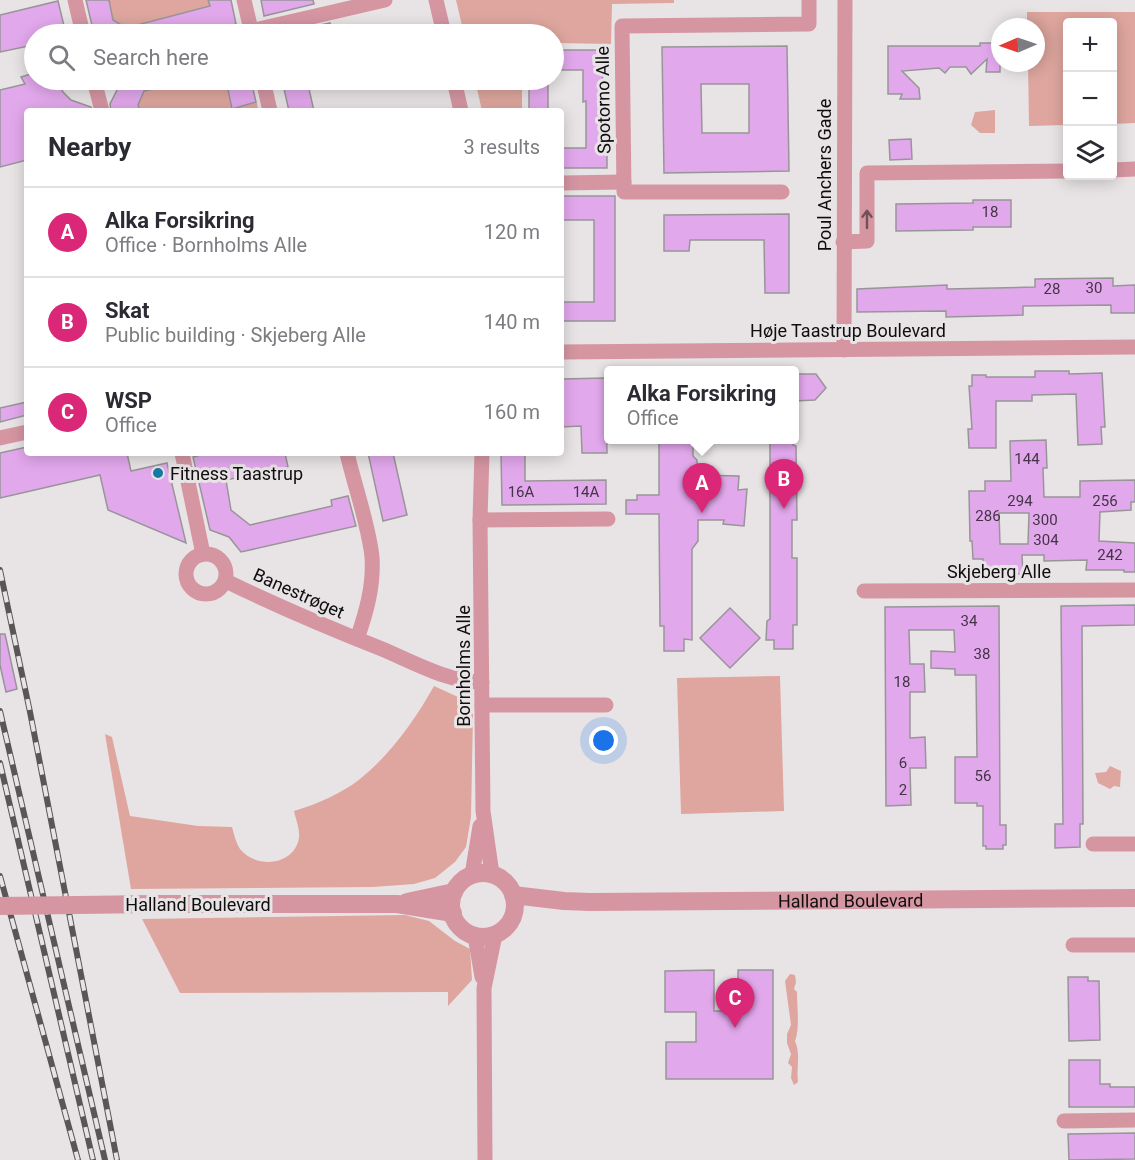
<!DOCTYPE html>
<html lang="en">
<head>
<meta charset="utf-8">
<style>
  :root { --surface:#fff; --page:#f2f2f3; --text:#2b2b33; --muted:#7c7c81; --line:#e1e1e2; --accent:#db2777 }
  body { margin:0; font-family:Roboto,sans-serif; background:var(--page); color:var(--text) }
  .controls { position:absolute; right:18px; top:18px; display:grid; overflow:hidden; border-radius:6px; box-shadow:0 3px 15px #0003 }
  .controls button { width:54px; height:54px; display:grid; place-items:center; padding:0; border:0; border-bottom:2px solid var(--line); background:var(--surface); color:var(--text); font:30px sans-serif }
  .compass { position:absolute; left:991px; top:18px; width:54px; height:54px; border-radius:50%; background:var(--surface); box-shadow:0 3px 15px #0003; rotate:268deg }
  .you { position:absolute; left:604px; top:741px; width:21px; height:21px; margin:-15px; border:4px solid #fff; border-radius:50%; background:#1a73e8; box-shadow:0 0 0 9px #1a73e833 }
  .badge { display:grid; place-items:center; width:39px; height:39px; border-radius:50%; background:var(--accent); color:#fff; font-size:20px; font-weight:700 }
  .pin { position:absolute; translate:-50% -50px; filter:drop-shadow(0 2px 3px #0008) }
  .pin::after { content:''; position:absolute; top:32px; width:21px; height:18px; background:inherit; clip-path:polygon(0 0,100% 0,50% 100%) }
  .popup { position:absolute; left:604px; top:366px; width:195px; height:78px; box-sizing:border-box; display:grid; place-content:center; border-radius:6px; background:var(--surface); filter:drop-shadow(0 2px 4px #0005); font-size:20px; white-space:nowrap; color:var(--muted) }
  .popup b { font-size:22px; color:var(--text) }
  .popup::after { content:''; position:absolute; left:50%; top:100%; margin-left:-12px; border:12px solid transparent; border-top-color:var(--surface) }
  .list { margin:0; padding:0; list-style:none }
  h2 { display:flex; justify-content:space-between; align-items:center; height:78px; margin:0; padding:0 24px; font-size:26px }
  h2 small { font-size:20px; font-weight:400; color:var(--muted) }
  .list li { display:grid; grid-template-columns:39px 1fr auto; gap:18px; align-items:center; box-sizing:border-box; height:90px; padding:0 24px; border-top:2px solid var(--line) }
  .list b { display:block; font-size:22px; white-space:nowrap }
  .list p { margin:0; font-size:20px; white-space:nowrap; color:var(--muted) }
  .list em { font-size:20px; font-style:normal; color:var(--muted) }
  .icon { flex:none; width:33px; height:33px; fill:none; stroke:currentColor; stroke-width:2; stroke-linecap:round; stroke-linejoin:round }
  .map { position:relative; flex:none; width:1135px; height:1160px; overflow:hidden }
  .search { position:absolute; background:var(--surface); box-shadow:0 3px 15px #0003; left:24px; top:24px; width:540px; height:66px; display:flex; align-items:center; gap:15px; box-sizing:border-box; padding:0 21px; border-radius:33px; color:var(--muted); font-size:22px }
  .panel { position:absolute; background:var(--surface); box-shadow:0 3px 15px #0003; left:24px; top:108px; width:540px; height:348px; border-radius:6px }
  .map>svg:first-child { display:block }
  .green { fill:#dea69e }
  .building { fill:#e2a8ec; stroke:#989598; stroke-width:1.5; fill-rule:evenodd }
  .lines { fill:none; stroke-linecap:round; stroke-linejoin:round }
  .minor { stroke:#d596a2; stroke-width:15 }
  .tertiary { stroke:#d596a2; stroke-width:18 }
  .rail-casing { stroke:#585657; stroke-width:6 }
  .rail { stroke:#e8e4e6; stroke-width:4; stroke-dasharray:11; stroke-linecap:butt }
  .tertiary-bridge { stroke:#d596a2; stroke-width:18 }
  .oneway { stroke:#725258 }
  .poi-dot { fill:#157aa5; stroke:#e8e4e6; stroke-width:2 }
  .labels { text-anchor:middle; dominant-baseline:central; stroke-width:6; stroke-linejoin:round; paint-order:stroke }
  .number-label { font-size:15px; fill:#443446 }
  .street-label { font-size:18px; fill:#0f0e0e; stroke:#e8e4e6 }
  .poi-label { font-size:18px; fill:#0f0e0e; stroke:#e8e4e6; text-anchor:start }
</style>
</head>
<body>
<div class="map">
<svg width="1135" height="1160" viewBox="0 0 1135 1160">
  <rect width="100%" height="100%" fill="#e8e4e6"/>
  <g class="green">
    <path d="M109,0h99l2,6 -84,22 -13,-8z"/>
    <path d="M456,0h218v3l-62,1 -1,40 -57,-1v-9h-90z"/>
    <path d="M1027,12h108v111l-22,1 -1,-102h-44l-1,103 -38,1 -1,-63h8v-36h-9z"/>
    <path d="M193,80h33l7,29 24,-7 1,9h-118l-2,-6 6,-14z"/>
    <path d="M475,80h47v31h-40z"/>
    <path d="M995,110v23h-15l-9,-8 4,-13z"/>
    <path d="M780,676l4,135 -103,3 -4,-136z"/>
    <path d="M434,686l33,15 6,14 -2,102 -5,30 -11,15 -20,16 -21,6 -41,3 -242,2 -26,-155 7,3 18,79 68,10 34,1c2,7 4,16 8,22 16,20 54,17 59,-11 1,-9 -3,-18 -5,-27 23,-7 47,-17 66,-32 31,-25 55,-59 74,-93z"/>
    <path d="M1110,766l11,5 -1,16 -6,-1 -4,3 -12,-6 -3,-10 11,-1z"/>
    <path d="M405,915l24,6 26,20 15,8 2,31 -24,26v-14l-268,1 -38,-74z"/>
    <path d="M790,974l5,1 1,7 -2,7 3,3c0,15 3,36 -2,49 6,13 1,27 3,41l-4,3 -3,-7 1,-11 -4,-4 3,-9 -4,-11v-9l4,-9 -6,-44z"/>
  </g>
  <g class="building">
    <path d="M86,0h23l4,20 13,8 84,-22 -2,-6h23l5,24 -42,10h-100z"/>
    <path d="M261,0h52l1,4 -50,12z"/>
    <path d="M58,1l8,33h-32v11l-34,7v-37z"/>
    <path d="M330,23l3,11h-36v-4z"/>
    <path d="M980,43h20v29h-14l1,-13 -16,15 -5,-7h-16l-5,6 -6,-5 -37,3 17,17 1,11h-20l2,-5h-14v-48h92z"/>
    <path d="M787,46l2,125 -125,2 -2,-126zM701,84h48v49h-47z"/>
    <path d="M554,50h48l1,49h4v69h-46v-20h25v-47l-3,1v-32h-29z"/>
    <path d="M34,73v7h22l7,12 8,8 20,7 1,4h-65v49l-27,7v-77l25,-6 -4,-7z"/>
    <path d="M122,80h53v4l-31,7 -6,14 2,6h-29l-1,-7z"/>
    <path d="M226,80h25l5,22 -24,7z"/>
    <path d="M282,80h25l7,31h-25z"/>
    <rect x="529" y="80" width="19" height="31"/>
    <path d="M911,139l1,20 -22,1 -1,-20z"/>
    <path d="M561,196h54v125h-54v-19h33v-82h-33z"/>
    <path d="M973,200h38v27h-38v3l-77,1v-27l77,-1z"/>
    <path d="M789,214v79h-24l-1,-53h-74l-1,11h-25v-36z"/>
    <path d="M1113,278v8l22,-1v28h-24v-8l-88,1v9l-77,2v-6l-89,1v-23l90,-4v4l88,-2v-8z"/>
    <path d="M1035,371h34v3l33,-1 3,54h-4l1,17 -24,1 -2,-51 -44,1v6h-36v47h-27l-1,-19h4l-3,-43h3v-11h14v2h49z"/>
    <path d="M795,374h21l10,14 -11,12 -20,1z"/>
    <path d="M606,378l1,75h-25l-1,-27 -20,1v-48z"/>
    <path d="M27,402v13l-27,7v-14z"/>
    <path d="M659,440h34v16l4,4v15l42,1 -1,14 9,-1 -3,37 -21,-2 1,-4h-26v21l-6,8v91l-8,-1v12h-20v-25h-4l-1,-112h-33v-14h11v-5h22z"/>
    <path d="M770,440h23v5l3,1 1,74h-5v38h5v67h-4v24h-19v-9h-8l1,-19 3,-2z"/>
    <path d="M1046,440l1,28h-4l1,29h36v-16l55,-1v22h-4v8l-31,2 -1,29 36,2v29h-11v-2h-38l1,-10 -43,1v-6h-22l1,19h-40v-15h-10l-1,-18h-2l-1,-50h16v-10h26l-1,-40zM999,513h30l-1,31h-28z"/>
    <path d="M27,447v6h100l4,18 36,-8 19,80 -78,-33 -8,-35 -100,23v-45z"/>
    <path d="M208,453h77l3,14 -62,13 5,30 19,15 82,-19 -1,-6 17,-4 8,30 -115,26 -12,-15 -19,-7 -17,-73z"/>
    <path d="M368,453h25l14,62 -24,6z"/>
    <path d="M501,453h24v28l81,-1v24l-104,1z"/>
    <path d="M1135,605v20l-53,1 1,198h-3v23l-25,1v-24h8l-2,-218z"/>
    <path d="M999,606l1,219h6v20h-3v4h-17v-3h-3v-40h-6v-3h-22v-46h22l-1,-82h-21v-6l-24,-1v-17l24,1 -1,-22h-45l1,34h14l1,28h-15v46l15,-1 1,31h-16l1,37 -25,1 -1,-199z"/>
    <path d="M730,608l30,30 -30,30 -30,-30z"/>
    <path d="M0,634h5l12,55 -11,3 -6,-27z"/>
    <path d="M714,970v41h24v-41h35v109h-107v-37h30v-30h-31v-41z"/>
    <path d="M1068,977h20v4h11l1,59 -31,1z"/>
    <path d="M1069,1060h31v24h10v3h25v20h-66z"/>
    <path d="M1135,1133v26l-66,1 -1,-26z"/>
  </g>
  <g class="lines">
    <g class="minor">
      <path d="M75,0l8,34"/>
      <path d="M244,0l8,34"/>
      <path d="M436,0l8,34"/>
      <path d="M238,34l147,-34"/>
      <path d="M94,80l8,31"/>
      <path d="M263,80l7,31"/>
      <path d="M454,80l7,31"/>
      <path d="M1112,170l23,-1"/>
      <path d="M561,183l63,-1"/>
      <path d="M782,192h-158l-2,-166 187,-2v-24"/>
      <path d="M843,242l24,-1v-68l201,-2"/>
      <path d="M844,350l1,-350"/>
      <path d="M561,352l574,-5"/>
      <path d="M0,438l27,-6"/>
      <path d="M182,453l21,101"/>
      <path d="M347,453c7,31 22,73 25,104 2,29 -6,56 -15,82"/>
      <path d="M482,453l-2,67 3,291 9,63"/>
      <path d="M480,520l128,-1"/>
      <circle cx="206" cy="574" r="20"/>
      <path d="M226,581c51,25 103,47 156,68 31,13 66,33 100,33"/>
      <path d="M864,591l271,-1"/>
      <path d="M482,705h124"/>
      <path d="M1093,844h42"/>
      <path d="M472,875l8,-49"/>
      <path d="M475,936l7,41"/>
      <path d="M1073,945h62"/>
      <path d="M1064,1121l71,-1"/>
      <path d="M485,1160l-1,-172 11,-53"/>
    </g>
    <g class="tertiary">
      <circle cx="483" cy="905" r="32"/>
      <path id="s1" d="M513,895l51,6 26,1 545,-4"/>
      <path d="M407,902l47,-10"/>
      <path d="M154,904h243l56,9"/>
    </g>
    <g class="rail-casing">
      <g id="rail">
        <path d="M0,570l30,142 87,448"/>
        <path d="M0,711l105,449"/>
        <path d="M0,763l93,397"/>
        <path d="M0,876l78,284"/>
      </g>
    </g>
    <use href="#rail" class="rail"/>
    <path class="tertiary-bridge" d="M0,906l154,-2"/>
  </g>
  <defs><path id="oneway-shaft" d="M-6 0H5M1.5-3L5.5 0L1.5 3" fill="none" stroke-width="1.6" stroke-linecap="round" stroke-linejoin="round" transform="scale(1.5)"/></defs>
  <use class="oneway" href="#oneway-shaft" transform="translate(867 219) rotate(-90)"/>
  <circle class="poi-dot" cx="158" cy="473" r="6"/>
  <g class="labels">
    <g class="number-label">
      <text x="990" y="212">18</text>
      <text x="1094" y="288">30</text>
      <text x="1052" y="289">28</text>
      <text x="1027" y="459">144</text>
      <text x="521" y="492">16A</text>
      <text x="586" y="492">14A</text>
      <text x="1020" y="501">294</text>
      <text x="1105" y="501">256</text>
      <text x="988" y="516">286</text>
      <text x="1045" y="520">300</text>
      <text x="1046" y="540">304</text>
      <text x="1110" y="555">242</text>
      <text x="969" y="621">34</text>
      <text x="982" y="654">38</text>
      <text x="902" y="682">18</text>
      <text x="903" y="763">6</text>
      <text x="983" y="776">56</text>
      <text x="903" y="790">2</text>
    </g>
    <g class="street-label">
      <text transform="translate(603 100) rotate(-91)">Spotorno Alle</text>
      <text transform="translate(824 175) rotate(-90)">Poul Anchers Gade</text>
      <text x="848" y="330">Høje Taastrup Boulevard</text>
      <text x="999" y="571">Skjeberg Alle</text>
      <text transform="translate(299 593) rotate(24)">Banestrøget</text>
      <text transform="translate(463 666) rotate(-90)">Bornholms Alle</text>
      <text stroke="none"><textPath href="#s1" startOffset="338">Halland Boulevard</textPath></text>
      <text x="198" y="904">Halland Boulevard</text>
    </g>
    <g class="poi-label">
      <text x="170" y="473">Fitness Taastrup</text>
    </g>
  </g>
</svg>
<div class="controls">
<button>+</button>
<button>−</button>
<button><svg class="icon" aria-label="layers" viewBox="0 0 24 24"><path d="M12 4l9 5-9 5-9-5zM3 14l9 5 9-5"/></svg></button>
</div>
<svg class="compass" viewBox="-18 -18 36 36"><path d="M0-13l5 13h-10z" fill="#e53935"/><path d="M0 13l5-13h-10z" fill="#7c7c81"/></svg>
<div class="you"></div>
<div class="pin badge" style="left:702px;top:513px">A</div>
<div class="popup"><b>Alka Forsikring</b>Office</div>
<div class="pin badge" style="left:784px;top:509px">B</div>
<div class="pin badge" style="left:735px;top:1028px">C</div>
<div class="search"><svg class="icon" aria-label="search" viewBox="0 0 24 24"><circle cx="10" cy="10" r="6"/><path d="M15 15l6 6"/></svg>Search here</div>
<section class="panel">
<h2>Nearby<small>3 results</small></h2>
<ul class="list">
<li><span class="badge">A</span><div><b>Alka Forsikring</b><p>Office · Bornholms Alle</p></div><em>120 m</em></li>
<li><span class="badge">B</span><div><b>Skat</b><p>Public building · Skjeberg Alle</p></div><em>140 m</em></li>
<li><span class="badge">C</span><div><b>WSP</b><p>Office</p></div><em>160 m</em></li>
</ul>
</section>
</div>
</body>
</html>
